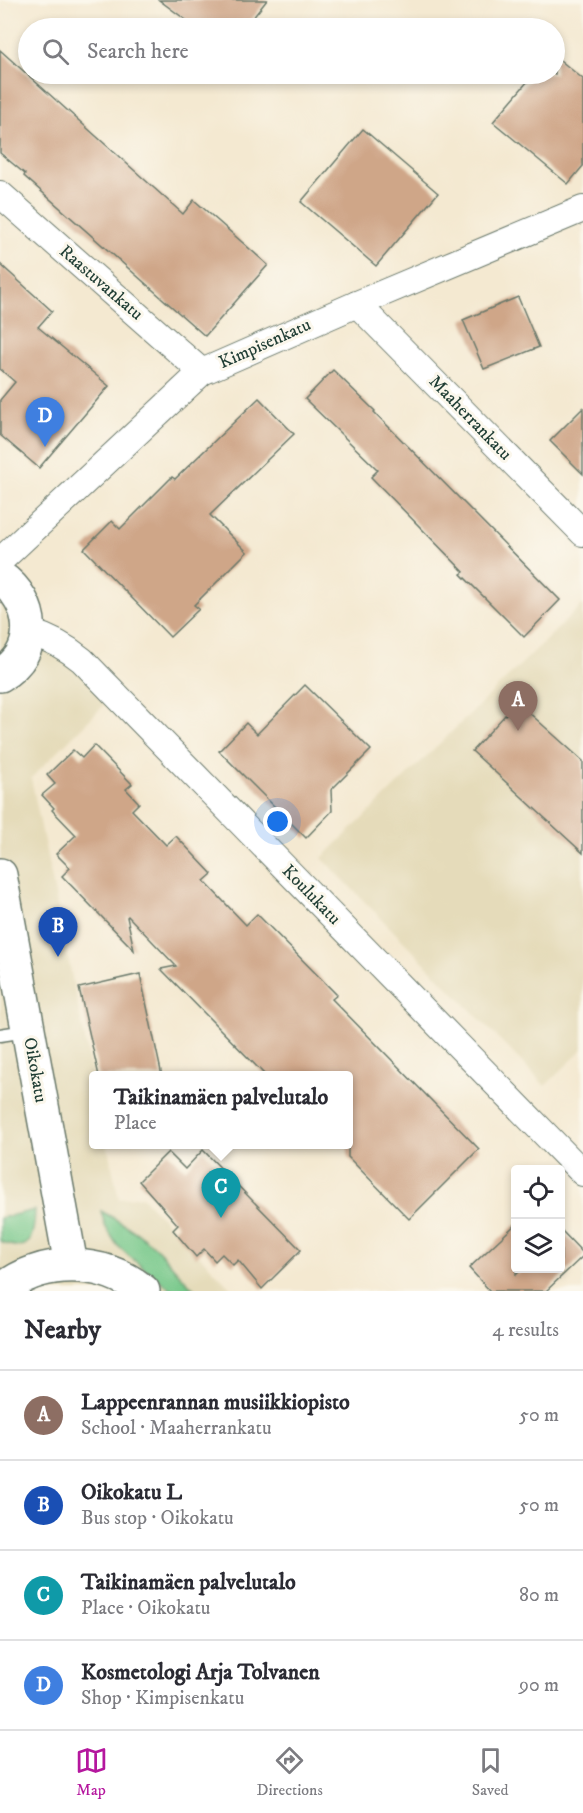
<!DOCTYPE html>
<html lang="en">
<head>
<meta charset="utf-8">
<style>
  :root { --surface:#fff; --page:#f7f7f7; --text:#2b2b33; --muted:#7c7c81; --line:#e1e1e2; --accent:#b5179e }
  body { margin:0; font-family:"IM FELL DW Pica",serif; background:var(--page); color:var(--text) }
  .controls { position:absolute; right:18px; bottom:18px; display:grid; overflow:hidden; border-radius:6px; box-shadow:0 3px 9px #0003 }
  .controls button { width:54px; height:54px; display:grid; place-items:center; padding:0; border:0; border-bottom:2px solid var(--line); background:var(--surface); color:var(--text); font:30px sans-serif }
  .you { position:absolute; left:278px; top:822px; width:21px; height:21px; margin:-15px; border:4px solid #fff; border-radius:50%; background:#1a73e8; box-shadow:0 0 0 9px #1a73e833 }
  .badge { display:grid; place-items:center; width:39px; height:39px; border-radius:50%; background:var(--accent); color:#fff; font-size:20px; font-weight:700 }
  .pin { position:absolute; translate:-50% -50px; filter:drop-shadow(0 2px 3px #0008) }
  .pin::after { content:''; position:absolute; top:32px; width:21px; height:18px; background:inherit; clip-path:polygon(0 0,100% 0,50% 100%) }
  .popup { position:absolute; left:89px; top:1071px; width:264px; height:78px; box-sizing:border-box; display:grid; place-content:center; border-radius:6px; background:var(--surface); filter:drop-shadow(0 2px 4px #0005); font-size:20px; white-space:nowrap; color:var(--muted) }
  .popup b { font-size:22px; color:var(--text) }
  .popup::after { content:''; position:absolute; left:50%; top:100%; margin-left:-12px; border:12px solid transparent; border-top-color:var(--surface) }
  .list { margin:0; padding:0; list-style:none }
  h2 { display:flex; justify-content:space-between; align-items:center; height:78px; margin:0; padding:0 24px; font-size:26px }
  h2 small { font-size:20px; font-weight:400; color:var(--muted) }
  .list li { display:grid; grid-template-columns:39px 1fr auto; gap:18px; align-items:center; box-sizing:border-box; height:90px; padding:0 24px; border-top:2px solid var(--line) }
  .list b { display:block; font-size:22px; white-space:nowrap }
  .list p { margin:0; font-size:20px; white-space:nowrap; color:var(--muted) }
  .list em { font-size:20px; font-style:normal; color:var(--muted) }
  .icon { flex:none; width:33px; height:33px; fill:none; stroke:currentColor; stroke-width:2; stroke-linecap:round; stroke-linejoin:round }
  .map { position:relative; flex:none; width:583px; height:1291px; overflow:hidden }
  .search { position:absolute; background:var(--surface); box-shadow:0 3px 9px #0003; left:18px; right:18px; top:18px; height:66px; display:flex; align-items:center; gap:15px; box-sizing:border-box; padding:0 21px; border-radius:33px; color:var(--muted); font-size:22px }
  .sheet { height:438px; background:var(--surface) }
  nav { display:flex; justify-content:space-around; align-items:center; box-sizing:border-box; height:84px; border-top:2px solid var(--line); background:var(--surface); font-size:16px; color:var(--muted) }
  nav a { display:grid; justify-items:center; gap:3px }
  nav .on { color:var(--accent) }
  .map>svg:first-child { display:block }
  .built { fill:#e5dbba }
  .green { fill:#77c88a; stroke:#4b825f; stroke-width:1.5 }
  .building { fill:#cfa688 }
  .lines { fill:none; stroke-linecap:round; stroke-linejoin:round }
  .lane-casing { stroke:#6a796b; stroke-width:15 }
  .street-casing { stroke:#6a796b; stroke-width:28 }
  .primary-casing { stroke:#6a796b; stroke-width:36 }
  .lane { stroke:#fff; stroke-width:12 }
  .street { stroke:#fff; stroke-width:26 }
  .primary { stroke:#fff; stroke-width:33 }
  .labels { text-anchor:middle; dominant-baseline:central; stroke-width:6; stroke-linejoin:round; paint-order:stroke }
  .street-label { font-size:18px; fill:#1f3d34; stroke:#fbf7ec }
</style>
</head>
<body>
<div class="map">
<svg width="583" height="1291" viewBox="0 0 583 1291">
  <rect width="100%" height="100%" fill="#fbf7ec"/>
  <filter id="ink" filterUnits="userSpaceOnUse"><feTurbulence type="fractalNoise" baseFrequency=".0167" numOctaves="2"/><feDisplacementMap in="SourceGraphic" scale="12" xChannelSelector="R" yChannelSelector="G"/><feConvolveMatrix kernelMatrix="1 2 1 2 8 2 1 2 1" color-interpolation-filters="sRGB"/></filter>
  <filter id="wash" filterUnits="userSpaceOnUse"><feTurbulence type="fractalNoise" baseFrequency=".008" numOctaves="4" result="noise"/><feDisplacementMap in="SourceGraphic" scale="24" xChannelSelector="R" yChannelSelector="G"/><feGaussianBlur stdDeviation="1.35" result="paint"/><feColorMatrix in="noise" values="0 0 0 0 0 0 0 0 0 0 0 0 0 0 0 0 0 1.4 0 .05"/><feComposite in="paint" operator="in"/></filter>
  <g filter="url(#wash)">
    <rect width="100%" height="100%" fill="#f4e9d1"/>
    <g class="built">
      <path d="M0,577l28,36 87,81 -84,84 62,301 1,65 13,1 12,54 22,-3 93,95h-234z"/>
      <path d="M583,604v445l-38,37 -223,-228z"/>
    </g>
    <g class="green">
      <path d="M35,1210c-1,27 -4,46 -35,31v-23z"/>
      <path d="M101,1211c20,11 42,24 59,41 12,13 23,27 36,39h-23l-43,-34 -13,-12 -12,-19z"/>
    </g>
    <g id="blocks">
      <g class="building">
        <path d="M159,0h108l-22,28h-48z"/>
        <path d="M0,50l183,164 11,-14 74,65 -63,71 -181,-160 1,-2 -25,-21z"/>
        <path d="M555,56l28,23v87l-15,18 -75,-62 41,-48h21z"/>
        <path d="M363,129l75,64 -62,73 -75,-64z"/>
        <path d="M0,264l52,47 -14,16 71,59 -70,82 -39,-33v-35l15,-18 -15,-13z"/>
        <path d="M518,297l21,50 -55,22 -21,-49z"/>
        <path d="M333,370l42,41 -1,1 186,188 -36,37 -63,-63 3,-2 -93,-95 7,-7 -73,-71z"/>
        <path d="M259,398l35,36 -84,81 37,37 -53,53 5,4 -29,28 -86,-88 28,-28 8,8 52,-52 3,2z"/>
        <path d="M583,408v66l-33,-33z"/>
        <path d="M305,685l66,65 -40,40 1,21 -26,27 -87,-87 27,-28 11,11z"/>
        <path d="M517,702l66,59v92l-111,-102z"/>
        <path d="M94,745l38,39 -6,5 13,14 -7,7 34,35 10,-9 36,38 -8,7 42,44 11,-11 80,81 -5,4 147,150 -70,70 -61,-62v-81h-82l-105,-107 15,-3 -48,-50 -1,1 7,33 -72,-74 8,-8 -14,-14 20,-19 -24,-25 2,-2 -12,-13 13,-11 -8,-9 26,-25 9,8z"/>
        <path d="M140,974l22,102h-63l-20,-88z"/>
        <path d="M203,1150l98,100 -39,39 -24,-29 -5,5 -11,-11 -7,7 -11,-12 -8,8 -23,-27 5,-5 -39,-44 29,-29 17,17z"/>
        <path d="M516,1224v51l6,-6h39v-36l1,-2 21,22v3l-37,35h-56l-21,-23z"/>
      </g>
    </g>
  </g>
  <g filter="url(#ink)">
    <use href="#blocks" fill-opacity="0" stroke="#6a796b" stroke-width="1.5"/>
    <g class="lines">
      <g class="lane-casing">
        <path id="lane" d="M0,1035l26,-4"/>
      </g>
      <g class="street-casing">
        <g id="street">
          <path d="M0,194l202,178"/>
          <path d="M357,304l226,229"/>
          <path d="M0,561l202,-189 155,-68 226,-95"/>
          <path d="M29,632c21,6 36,14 53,28l501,513"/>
        </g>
      </g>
      <g class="primary-casing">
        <g id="primary">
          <path d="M0,577c35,24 41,75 0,98"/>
          <path d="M0,875l71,390"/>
          <path d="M1,1291c40,-34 102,-33 142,0"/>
        </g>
      </g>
      <use href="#lane" class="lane"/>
      <use href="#street" class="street"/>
      <use href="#primary" class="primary"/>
    </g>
  </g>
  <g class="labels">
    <g class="street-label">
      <text transform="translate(101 283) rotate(41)">Raastuvankatu</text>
      <text transform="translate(265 344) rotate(-24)">Kimpisenkatu</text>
      <text transform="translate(470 418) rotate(46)">Maaherrankatu</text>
      <text transform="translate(311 895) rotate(46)">Koulukatu</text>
      <text transform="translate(35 1070) rotate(80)">Oikokatu</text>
    </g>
  </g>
</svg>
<div class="controls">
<button><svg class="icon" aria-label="locate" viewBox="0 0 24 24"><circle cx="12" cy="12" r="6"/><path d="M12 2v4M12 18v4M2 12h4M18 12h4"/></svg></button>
<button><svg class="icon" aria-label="layers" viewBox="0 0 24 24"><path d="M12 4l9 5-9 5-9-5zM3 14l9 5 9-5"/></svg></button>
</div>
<div class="you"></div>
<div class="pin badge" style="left:518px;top:731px;background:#8d6e63">A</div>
<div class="pin badge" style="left:58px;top:957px;background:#1a4fb4">B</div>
<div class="pin badge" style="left:221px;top:1218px;background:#0f9aa8">C</div>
<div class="popup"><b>Taikinamäen palvelutalo</b>Place</div>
<div class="pin badge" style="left:45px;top:447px;background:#3f7fe0">D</div>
<div class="search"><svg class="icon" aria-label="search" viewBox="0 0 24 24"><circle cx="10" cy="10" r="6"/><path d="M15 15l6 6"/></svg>Search here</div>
</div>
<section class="sheet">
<h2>Nearby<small>4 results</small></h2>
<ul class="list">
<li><span class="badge" style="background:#8d6e63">A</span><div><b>Lappeenrannan musiikkiopisto</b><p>School · Maaherrankatu</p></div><em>50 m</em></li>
<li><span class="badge" style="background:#1a4fb4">B</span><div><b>Oikokatu L</b><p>Bus stop · Oikokatu</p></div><em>50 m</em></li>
<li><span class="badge" style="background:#0f9aa8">C</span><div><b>Taikinamäen palvelutalo</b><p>Place · Oikokatu</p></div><em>80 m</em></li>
<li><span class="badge" style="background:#3f7fe0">D</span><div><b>Kosmetologi Arja Tolvanen</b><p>Shop · Kimpisenkatu</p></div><em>90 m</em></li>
</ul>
</section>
<nav>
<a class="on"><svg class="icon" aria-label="map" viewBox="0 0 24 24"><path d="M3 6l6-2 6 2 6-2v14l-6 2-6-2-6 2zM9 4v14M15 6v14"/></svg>Map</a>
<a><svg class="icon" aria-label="directions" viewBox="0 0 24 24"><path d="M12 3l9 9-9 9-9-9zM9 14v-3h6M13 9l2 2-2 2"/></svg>Directions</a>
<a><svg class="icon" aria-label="saved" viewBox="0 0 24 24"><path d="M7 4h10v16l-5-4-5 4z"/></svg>Saved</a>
</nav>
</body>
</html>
